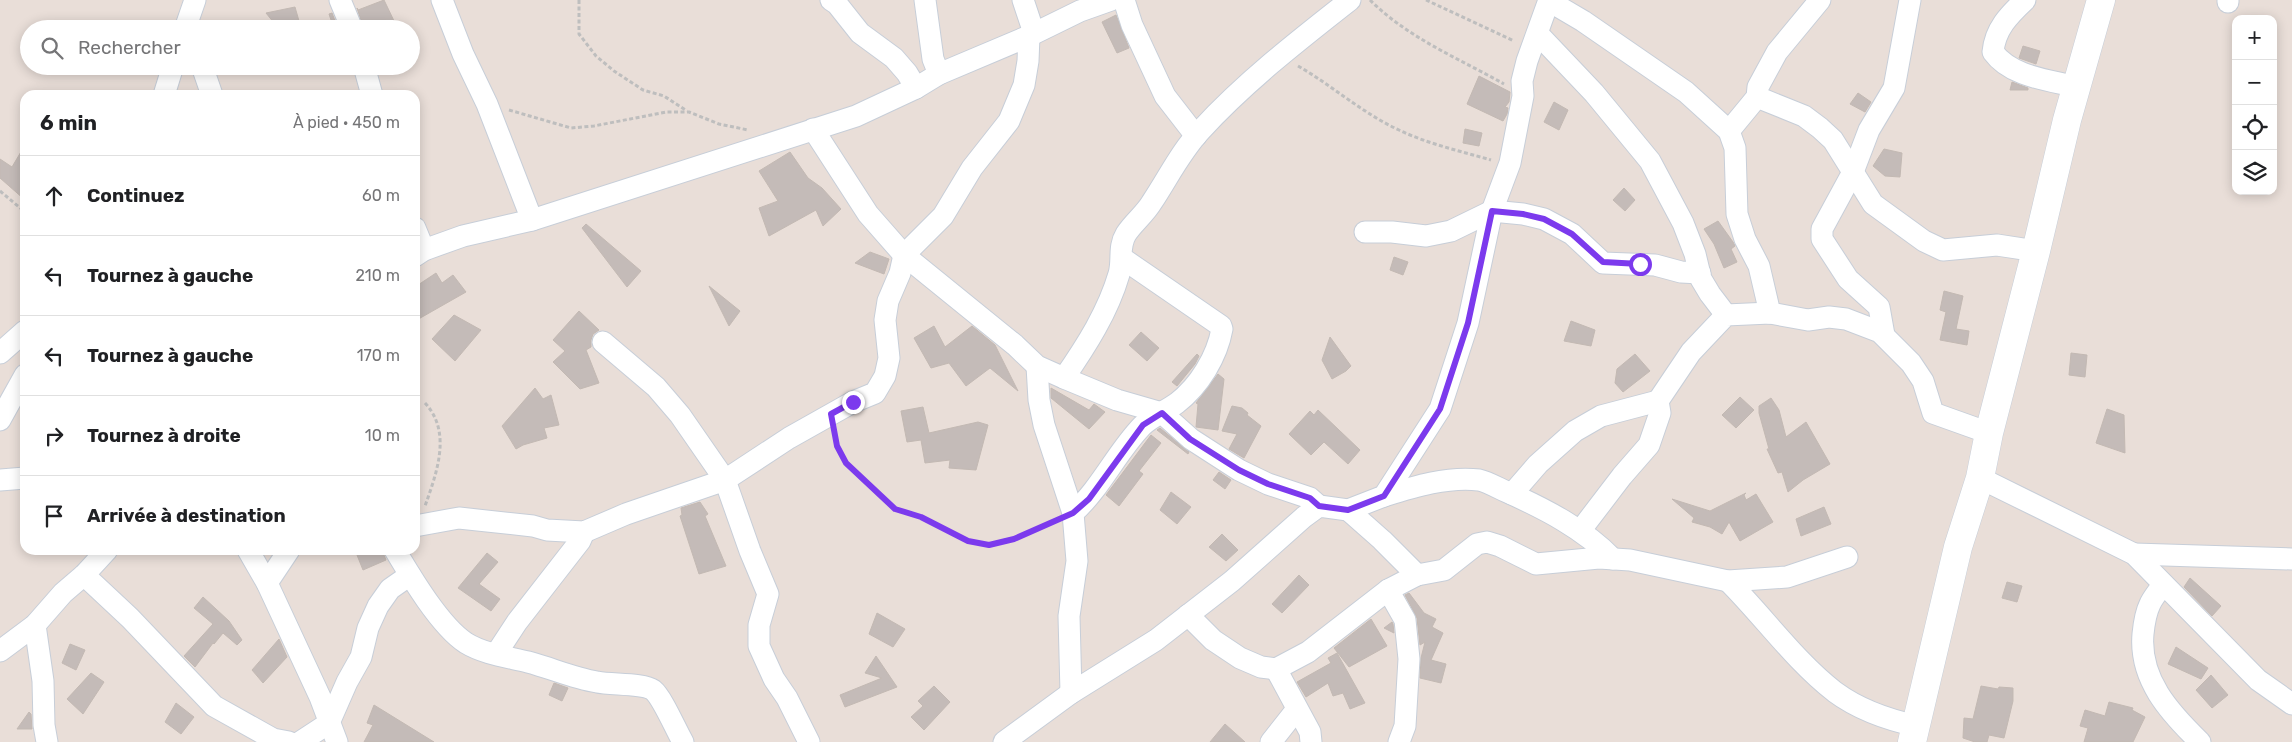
<!DOCTYPE html>
<html lang="fr">
<head>
<meta charset="utf-8">
<style>
  :root { --surface:#fff; --page:#f2f2f2; --text:#202124; --muted:#757577; --line:#e0e0e0 }
  body { margin:0; font-family:Rubik,sans-serif; background:var(--page); color:var(--text) }
  .controls { position:absolute; right:15px; top:15px; display:grid; overflow:hidden; border-radius:10px; box-shadow:0 2px 12px #0003 }
  .controls button { width:45px; height:45px; display:grid; place-items:center; padding:0; border:0; border-bottom:1px solid var(--line); background:var(--surface); color:var(--text); font:25px sans-serif }
  .stop { position:absolute; width:15px; height:15px; margin:-11px; border:4px solid #7c3aed; border-radius:50%; background:#fff }
  .stop.end { background:#7c3aed; border-color:#fff; box-shadow:0 1px 5px #0008 }
  .list { margin:0; padding:0; list-style:none }
  h2 { display:flex; justify-content:space-between; align-items:center; height:65px; margin:0; padding:0 20px; font-size:21px }
  h2 small { font-size:16px; font-weight:400; color:var(--muted) }
  .list li { display:grid; grid-template-columns:32px 1fr auto; gap:15px; align-items:center; box-sizing:border-box; height:80px; padding:0 20px; border-top:1px solid var(--line) }
  .list b { display:block; font-size:19px; white-space:nowrap }
  .list em { font-size:16px; font-style:normal; color:var(--muted) }
  .icon { flex:none; width:28px; height:28px; fill:none; stroke:currentColor; stroke-width:2; stroke-linecap:round; stroke-linejoin:round }
  .map { position:relative; flex:none; width:2292px; height:742px; overflow:hidden }
  .search { position:absolute; background:var(--surface); box-shadow:0 2px 12px #0003; left:20px; top:20px; width:400px; height:55px; display:flex; align-items:center; gap:12px; box-sizing:border-box; padding:0 18px; border-radius:28px; color:var(--muted); font-size:19px }
  .panel { position:absolute; background:var(--surface); box-shadow:0 2px 12px #0003; left:20px; top:90px; width:400px; height:465px; border-radius:15px }
  .map>svg:first-child { display:block }
  .building { fill:#c4bbb8; stroke:#c3b9b3 }
  .lines { fill:none; stroke-linecap:round; stroke-linejoin:round }
  .street-casing { stroke:#c7ced8; stroke-width:23 }
  .secondary-casing { stroke:#c7ced8; stroke-width:29 }
  .path { stroke:#bebebe; stroke-width:3; stroke-dasharray:4 2.5; stroke-linecap:butt }
  .street { stroke:#fff; stroke-width:21 }
  .secondary { stroke:#fff; stroke-width:28 }
  .route { stroke:#7c3aed; stroke-width:6 }
</style>
</head>
<body>
<div class="map">
<svg width="2292" height="742" viewBox="0 0 2292 742">
  <rect width="100%" height="100%" fill="#e9ded8"/>
  <g class="building">
    <path d="M384,0l11,23 -14,6h-17l-7,-21 1,2z"/>
    <path d="M295,7l4,14 -11,2 1,6h-10l-13,-16z"/>
    <path d="M332,13l6,16h-4l-5,-15z"/>
    <path d="M1116,15l13,33 -12,5 -15,-31z"/>
    <path d="M2023,46l17,5 -4,13 -17,-6z"/>
    <path d="M1479,76l31,16 -1,10 -4,5 3,1 -1,6 -4,7 -36,-17z"/>
    <path d="M2012,82l16,6v2h-18z"/>
    <path d="M1858,93l13,9 -6,10 -15,-8z"/>
    <path d="M1554,102l14,8 -9,20 -15,-8z"/>
    <path d="M1465,129l17,4 -3,13 -16,-3z"/>
    <path d="M25,145v55l-25,-22v-19l12,8z"/>
    <path d="M1884,149l18,4 -2,24 -15,-1 -12,-10z"/>
    <path d="M790,152l18,26 14,10 19,21 -18,17 -7,-16 -47,26 -10,-28 19,-7 -19,-30z"/>
    <path d="M1624,188l11,12 -10,11 -12,-11z"/>
    <path d="M1718,221l15,21 2,4 -4,3 6,13 -13,6 -10,-24 -10,-15z"/>
    <path d="M586,224l55,47 -14,16 -45,-59z"/>
    <path d="M870,252l19,7 -5,15 -29,-11z"/>
    <path d="M1394,257l14,5 -5,13 -13,-5z"/>
    <path d="M436,273l6,10 11,-8 13,17 -51,29v-34z"/>
    <path d="M709,286l31,25 -11,15z"/>
    <path d="M1944,291l19,5 -7,33 13,2 -2,14 -27,-5 6,-28 -6,-2z"/>
    <path d="M579,311l20,19 -6,4 -2,6v7l-5,3 13,33 -19,6 -27,-27 12,-11 -12,-11z"/>
    <path d="M454,315l27,15 -26,31 -23,-22z"/>
    <path d="M1571,321l24,9 -4,16 -27,-5z"/>
    <path d="M934,326l11,21 27,-21 23,19 23,46 -28,-23 -24,18 -17,-23 -18,5 -17,-30z"/>
    <path d="M1141,332l18,16 -12,13 -18,-16z"/>
    <path d="M1330,337l21,29 -5,5 -14,8 -10,-19z"/>
    <path d="M2071,353l16,2 -2,22 -16,-2z"/>
    <path d="M1197,354l2,2 -4,8 -18,22 -5,-4z"/>
    <path d="M1635,354l15,17 -27,21 -8,-9 2,-14z"/>
    <path d="M1218,374l6,5 -6,51 -22,-3 2,-23 -2,-1z"/>
    <path d="M535,388l8,11 8,-4 8,30 -15,3 3,10 -24,7 -7,4 -14,-23z"/>
    <path d="M1051,388l38,22 5,-6 11,8 -16,17 -38,-31z"/>
    <path d="M1740,397l14,13 -18,18 -14,-13z"/>
    <path d="M1771,398l8,12 7,27 20,-15 24,42 -27,16 -15,12 -6,-20 -4,1 -11,-24h2l-10,-36v-7z"/>
    <path d="M1232,406l10,2 6,5 -1,2 14,11 -17,32 -15,-9 8,-15 -15,-3z"/>
    <path d="M923,407l6,26 49,-11 10,3 -12,45 -27,-2 1,-8 -25,3 -4,-23 -14,2 -6,-31z"/>
    <path d="M2107,409l17,6 1,38 -29,-10z"/>
    <path d="M1318,410l42,40 -12,14 -24,-22 -13,13 -22,-21 21,-23 4,4z"/>
    <path d="M1160,428l29,24 -1,2 -31,-24z"/>
    <path d="M1151,435l10,8 -22,28 4,3 -24,32 -13,-11z"/>
    <path d="M1219,472l12,8 -6,9 -12,-9z"/>
    <path d="M1171,492l20,15 -14,17 -17,-14z"/>
    <path d="M1746,493l-2,2 2,5 10,-6 17,28 -33,19 -11,-19 -7,12 -12,-7 -18,-5 2,-4 -22,-19 38,12z"/>
    <path d="M700,502l8,12 -3,2 21,50 -27,8 -19,-58 2,-1 -1,-7z"/>
    <path d="M1824,507l7,17 -30,12 -5,-17z"/>
    <path d="M1222,534l16,16 -12,11 -17,-14z"/>
    <path d="M355,550h27l4,10 -23,10z"/>
    <path d="M487,553l11,9 -19,22 21,15 -9,12 -33,-23z"/>
    <path d="M1299,575l10,10 -27,28 -10,-9z"/>
    <path d="M2190,578l31,28 -9,10 -28,-29z"/>
    <path d="M2007,582l15,4 -5,16 -15,-4z"/>
    <path d="M1409,593l15,20 12,6 -4,8 11,6 -12,27 15,4 -5,19 -21,-5 1,-20 4,-16 -5,3 -3,-27 -12,-23z"/>
    <path d="M203,597l26,24 13,19 -5,5 -14,-12 -9,11 -1,-1 -18,24 -11,-11 29,-32 -19,-16z"/>
    <path d="M877,613l28,16 -12,18 -24,-13z"/>
    <path d="M1371,619l16,27 -38,21 -15,-19z"/>
    <path d="M1392,622l1,2 1,9 -10,-5z"/>
    <path d="M279,639l8,18 -24,26 -11,-13z"/>
    <path d="M70,644l15,6 -9,20 -14,-7z"/>
    <path d="M2176,647l32,21 -7,11 -33,-15z"/>
    <path d="M1337,653l28,50 -15,6 -7,-16 -10,3 -5,-13 -22,14 -9,-15 34,-19 -3,-5z"/>
    <path d="M876,656l21,31 -52,20 -5,-12 42,-17 -17,-5z"/>
    <path d="M91,673l13,9 -21,32 -16,-15z"/>
    <path d="M2211,675l17,20 -16,13 -16,-18z"/>
    <path d="M554,683l14,5 -6,13 -13,-6z"/>
    <path d="M934,686l16,16 -26,28 -13,-13 12,-11 -5,-5z"/>
    <path d="M1981,686l17,3 1,-2 14,1v13l-9,37 -15,-3 -2,7h-12l-12,-4 1,-20 9,1z"/>
    <path d="M2109,702l24,6 -1,2 13,7 -12,25h-49l4,-14 -8,-2 5,-16 20,6z"/>
    <path d="M176,703l18,14 -13,17 -16,-12z"/>
    <path d="M374,705l60,37h-70l9,-17 -6,-2z"/>
    <path d="M29,712l2,2 1,15h-15z"/>
    <path d="M1225,724l20,18h-35z"/>
  </g>
  <g class="lines">
    <g class="street-casing">
      <g id="street">
        <path d="M340,0l12,29"/>
        <path d="M442,0l21,54 24,50 45,116"/>
        <path d="M831,0l6,4 23,29 34,25 13,15 9,15"/>
        <path d="M925,0l8,59 6,15"/>
        <path d="M1023,0l11,33"/>
        <path d="M1124,0l8,25 33,71 31,40"/>
        <path d="M2025,0c-16,15 -30,29 -32,52 18,25 56,28 84,35"/>
        <path d="M1549,1l34,20 103,71 43,39 6,17 2,66 8,25 14,27 11,47"/>
        <path d="M2228,2v-2"/>
        <path d="M185,29l10,-29"/>
        <path d="M1538,34l56,59 56,68 33,62 12,31 6,25 9,15 16,21"/>
        <path d="M202,66l10,29"/>
        <path d="M364,66l8,29"/>
        <path d="M164,95l9,-29"/>
        <path d="M1757,97l47,19 16,12 13,12 40,64 51,37 19,9 54,-5 39,6"/>
        <path d="M813,129l55,85 36,41 111,90 22,21 27,12c22,-32 44,-66 55,-104 4,-14 -1,-27 7,-40 7,-11 19,-20 26,-32 16,-24 29,-51 49,-72 44,-48 98,-90 149,-130"/>
        <path d="M1729,131l28,-34 1,-10 19,-35 43,-52"/>
        <path d="M415,228l9,22"/>
        <path d="M1365,232h27l34,4 25,-5 41,-20 31,3 21,5 28,15 31,29 52,2 26,7 19,1"/>
        <path d="M415,256l9,-6 39,-14 69,-16 324,-104 60,-28 23,-14 90,-38 51,-25 31,-11"/>
        <path d="M1884,335l-5,-28 -31,-28 -26,-40v-10l31,-57 16,-42 25,-42 16,-88"/>
        <path d="M603,342l53,45 24,28 45,65 25,71 18,43 -9,31v21l15,33 13,19 22,44"/>
        <path d="M0,353l25,-22"/>
        <path d="M1037,366l2,34 5,25 29,88 4,48 -8,55 2,77"/>
        <path d="M1064,378l53,22 45,13 29,26 48,31 29,14 42,14 9,8"/>
        <path d="M0,420l25,-45"/>
        <path d="M1980,478l154,76 124,126 34,24"/>
        <path d="M0,480l25,-2"/>
        <path d="M1512,494l26,-30 37,-33 26,-15 57,-15"/>
        <path d="M1384,496c29,-9 64,-20 95,-16 9,2 19,8 28,12 38,17 77,37 106,67"/>
        <path d="M1348,510l34,30 35,35"/>
        <path d="M1073,513c28,-25 43,-60 69,-87 9,-9 24,-15 35,-23 22,-17 40,-46 45,-74l-1,-3 -99,-68"/>
        <path d="M415,526l44,-8 74,8 14,4 37,2 42,-18 99,-34 64,-42 64,-36 22,-9 10,-17 4,-18 -4,-38 3,-19 12,-28 4,-18 39,-39 29,-48 37,-47 15,-36 4,-24 1,-25"/>
        <path d="M1580,531l42,-55 27,-31 11,-32 -2,-12 33,-49 35,-37 44,-2 38,7 21,-3 17,2 34,13 31,31 12,18 10,32 56,20"/>
        <path d="M248,550l19,33 53,114 17,45"/>
        <path d="M395,550c16,27 45,76 71,93 18,11 42,14 62,19 23,6 45,16 69,20 14,3 46,1 56,8 9,7 23,40 30,52"/>
        <path d="M2134,554l158,5"/>
        <path d="M84,575l46,43 84,88 59,33 16,3"/>
        <path d="M1728,581c36,36 67,80 107,111 23,17 54,28 82,34"/>
        <path d="M267,583l22,-33"/>
        <path d="M2163,584c-4,7 -10,13 -13,20 -4,8 -6,20 -7,30 -4,45 26,78 57,108"/>
        <path d="M1388,590l17,30 4,39 -4,67 -6,16"/>
        <path d="M1188,615l25,25 27,18 21,9 15,2 32,-17 80,-62 29,-15 27,-5 33,-26 10,-2 13,4 36,18 63,-6 31,2 98,21 59,-4 60,-20"/>
        <path d="M35,625l8,56 1,44 3,17"/>
        <path d="M0,651l35,-26 28,-32 21,-18 23,-25"/>
        <path d="M496,654l21,-32 63,-81 4,-9"/>
        <path d="M1276,669l34,63 1,10"/>
        <path d="M300,742l29,-19 18,-41 14,-25 7,-29 10,-22 12,-17 20,-14"/>
        <path d="M1004,742l67,-49 85,-53 76,-59 72,-64 15,-11 29,4 36,-14 56,-87 28,-86 24,-112 18,-48 13,-67 -1,-15 5,-20 22,-61"/>
        <path d="M1271,742l26,-33"/>
      </g>
    </g>
    <g class="secondary-casing">
      <path id="secondary" d="M1912,742l46,-195 22,-69 9,-45 47,-182 31,-131 34,-120"/>
    </g>
    <g class="path">
      <path d="M579,0v34l17,22 18,15 29,19 21,6 23,15"/>
      <path d="M1370,0c38,38 88,58 134,84"/>
      <path d="M1426,0l88,41"/>
      <path d="M1298,66c35,20 64,47 101,64 29,14 61,21 92,30"/>
      <path d="M509,110l62,18 23,-2 72,-14h23l30,12 29,6"/>
      <path d="M0,191l25,21"/>
      <path d="M425,403c27,29 12,69 0,103"/>
      <path d="M835,434l2,12 9,17 49,46 26,8 47,24 21,4 24,-6 43,-18"/>
    </g>
    <use href="#street" class="street"/>
    <use href="#secondary" class="secondary"/>
  </g>
  <g class="lines">
    <path class="route" d="M853,402l-22,12 6,32 9,17 49,46 26,8 47,24 21,4 25,-6 59,-26 16,-14 54,-74 19,-12 28,26 49,31 29,14 42,14 9,8 29,4 36,-14 56,-87 28,-86 24,-112 31,3 21,5 28,15 31,28 37,2"/>
  </g>
</svg>
<div class="controls">
<button>+</button>
<button>−</button>
<button><svg class="icon" aria-label="locate" viewBox="0 0 24 24"><circle cx="12" cy="12" r="6"/><path d="M12 2v4M12 18v4M2 12h4M18 12h4"/></svg></button>
<button><svg class="icon" aria-label="layers" viewBox="0 0 24 24"><path d="M12 4l9 5-9 5-9-5zM3 14l9 5 9-5"/></svg></button>
</div>
<div class="stop" style="left:1640px;top:264px"></div>
<div class="stop end" style="left:853px;top:402px"></div>
<div class="search"><svg class="icon" aria-label="search" viewBox="0 0 24 24"><circle cx="10" cy="10" r="6"/><path d="M15 15l6 6"/></svg>Rechercher</div>
<section class="panel">
<h2>6 min<small>À pied · 450 m</small></h2>
<ul class="list">
<li><svg class="icon" aria-label="ahead" viewBox="0 0 24 24"><path d="M12 20V5M6 11l6-6 6 6"/></svg><div><b>Continuez</b></div><em>60 m</em></li>
<li><svg class="icon" aria-label="left" viewBox="0 0 24 24"><path d="M17 20v-9H6M10 6l-5 5 5 5"/></svg><div><b>Tournez à gauche</b></div><em>210 m</em></li>
<li><svg class="icon" aria-label="left" viewBox="0 0 24 24"><path d="M17 20v-9H6M10 6l-5 5 5 5"/></svg><div><b>Tournez à gauche</b></div><em>170 m</em></li>
<li><svg class="icon" aria-label="right" viewBox="0 0 24 24"><path d="M7 20v-9h11M14 6l5 5-5 5"/></svg><div><b>Tournez à droite</b></div><em>10 m</em></li>
<li><svg class="icon" aria-label="arrive" viewBox="0 0 24 24"><path d="M6 21V4h12l-3 4 3 4H6"/></svg><div><b>Arrivée à destination</b></div></li>
</ul>
</section>
</div>
</body>
</html>
